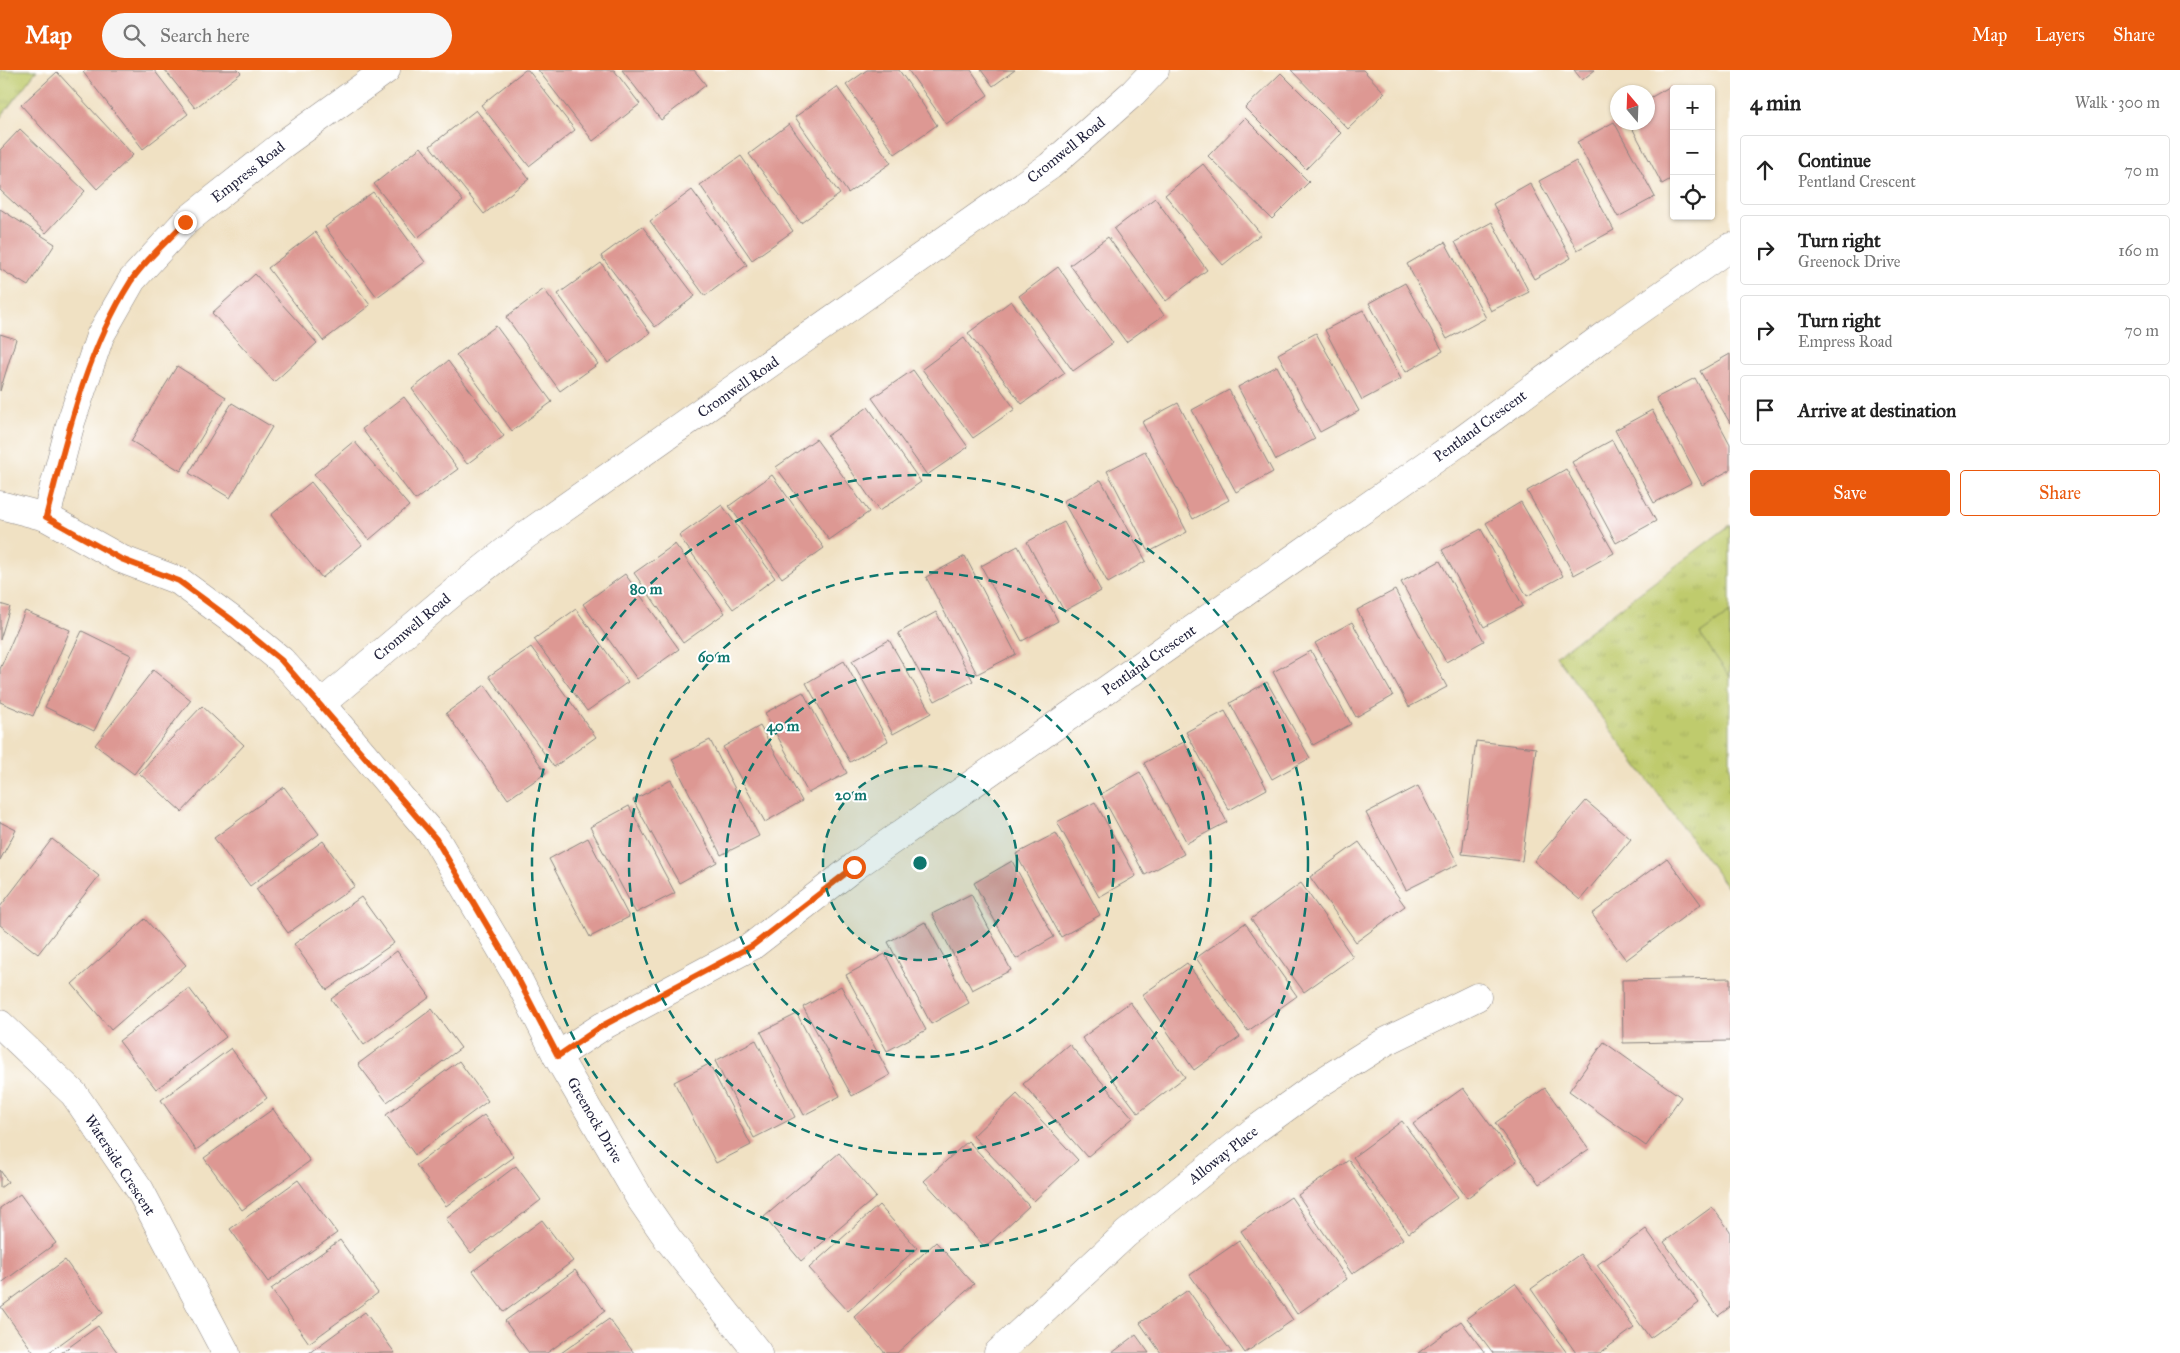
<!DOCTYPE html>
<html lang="en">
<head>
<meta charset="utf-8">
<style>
  :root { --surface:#fff; --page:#f6f6f6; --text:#222; --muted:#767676; --line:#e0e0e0; --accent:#ea580c }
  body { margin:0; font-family:"IM FELL Great Primer",serif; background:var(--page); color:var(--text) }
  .controls { position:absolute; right:15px; top:15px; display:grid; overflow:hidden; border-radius:5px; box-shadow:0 1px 4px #0004 }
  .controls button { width:45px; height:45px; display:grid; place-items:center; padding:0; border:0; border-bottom:1px solid var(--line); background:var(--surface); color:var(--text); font:25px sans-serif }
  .compass { position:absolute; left:1610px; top:15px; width:45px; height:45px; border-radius:50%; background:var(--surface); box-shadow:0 1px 4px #0004; rotate:341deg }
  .stop { position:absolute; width:15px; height:15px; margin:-11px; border:4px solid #ea580c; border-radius:50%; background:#fff }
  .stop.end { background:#ea580c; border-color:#fff; box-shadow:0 1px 5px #0008 }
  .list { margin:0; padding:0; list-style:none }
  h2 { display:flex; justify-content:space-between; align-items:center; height:65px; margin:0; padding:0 20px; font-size:21px }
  h2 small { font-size:16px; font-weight:400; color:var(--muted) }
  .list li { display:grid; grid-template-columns:32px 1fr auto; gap:15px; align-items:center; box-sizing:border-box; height:70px; margin:0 10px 10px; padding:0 10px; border:1px solid var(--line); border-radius:5px }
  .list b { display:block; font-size:19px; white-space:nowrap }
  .list p { margin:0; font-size:16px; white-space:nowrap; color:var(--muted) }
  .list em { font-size:16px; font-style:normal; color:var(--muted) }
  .actions { display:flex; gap:10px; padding:15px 20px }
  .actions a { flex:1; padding:11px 0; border:1px solid var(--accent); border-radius:5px; text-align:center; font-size:18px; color:var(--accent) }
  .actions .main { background:var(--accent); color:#fff }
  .icon { flex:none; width:28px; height:28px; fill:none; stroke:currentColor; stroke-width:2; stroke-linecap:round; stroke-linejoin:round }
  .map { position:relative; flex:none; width:1730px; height:1283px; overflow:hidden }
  header { display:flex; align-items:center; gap:30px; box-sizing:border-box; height:70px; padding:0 25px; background:var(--accent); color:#fff }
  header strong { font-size:24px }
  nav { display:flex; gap:28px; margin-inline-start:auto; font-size:18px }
  .search { width:350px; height:45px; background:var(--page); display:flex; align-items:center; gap:12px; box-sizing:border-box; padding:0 18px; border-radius:28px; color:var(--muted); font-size:19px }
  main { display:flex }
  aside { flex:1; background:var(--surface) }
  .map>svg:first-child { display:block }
  .grass { fill:url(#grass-tufts); stroke:#707654 }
  .pitch { fill:#bfcb6d; stroke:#707654 }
  .building { fill:#dd9893 }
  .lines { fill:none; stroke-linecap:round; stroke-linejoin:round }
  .street-casing { stroke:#89827f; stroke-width:29 }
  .street { stroke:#fff; stroke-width:28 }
  .route { stroke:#ea580c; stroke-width:6 }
  .ring { fill:none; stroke:#0f766e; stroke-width:2.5; stroke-dasharray:9 6 }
  .labels { text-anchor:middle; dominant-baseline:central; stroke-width:4; stroke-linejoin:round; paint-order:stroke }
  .street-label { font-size:15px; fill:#22223b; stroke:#fff }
  .centre { fill:#0f766e; stroke:#fff; stroke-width:2.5 }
  .ring-label { font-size:15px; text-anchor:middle; font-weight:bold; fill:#0f766e; stroke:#fff; stroke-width:4; stroke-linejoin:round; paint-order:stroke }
</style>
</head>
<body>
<header>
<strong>Map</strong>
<div class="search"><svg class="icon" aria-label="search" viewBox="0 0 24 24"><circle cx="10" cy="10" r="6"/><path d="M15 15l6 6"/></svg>Search here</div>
<nav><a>Map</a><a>Layers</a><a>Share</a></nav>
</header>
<main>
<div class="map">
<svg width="1730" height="1283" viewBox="0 0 1730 1283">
  <defs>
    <pattern id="grass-tufts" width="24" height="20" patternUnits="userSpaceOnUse" patternTransform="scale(1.25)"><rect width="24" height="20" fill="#bfcb6d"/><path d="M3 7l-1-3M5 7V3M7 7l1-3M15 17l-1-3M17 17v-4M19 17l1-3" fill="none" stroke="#a4ae5f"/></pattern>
  </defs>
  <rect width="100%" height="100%" fill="#fff"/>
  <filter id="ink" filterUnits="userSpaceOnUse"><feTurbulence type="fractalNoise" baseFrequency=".02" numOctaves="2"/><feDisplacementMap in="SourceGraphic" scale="10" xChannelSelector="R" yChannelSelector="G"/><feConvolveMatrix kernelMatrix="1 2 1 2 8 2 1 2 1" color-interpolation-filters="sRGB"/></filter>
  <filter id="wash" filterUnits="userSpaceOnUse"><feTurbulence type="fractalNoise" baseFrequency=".0096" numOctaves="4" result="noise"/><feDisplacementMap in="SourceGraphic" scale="20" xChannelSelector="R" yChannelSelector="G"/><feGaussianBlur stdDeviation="1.12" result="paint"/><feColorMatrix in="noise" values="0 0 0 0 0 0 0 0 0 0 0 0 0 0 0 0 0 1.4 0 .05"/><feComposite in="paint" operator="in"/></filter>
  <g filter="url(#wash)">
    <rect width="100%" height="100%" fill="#f0e1c3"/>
    <g class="grass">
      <path d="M0,0h37l-37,48z"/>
      <path d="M1730,455v366l-174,-235z"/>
    </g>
    <path class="pitch" d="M1730,543v64l-30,-43z"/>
    <g id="blocks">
      <g class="building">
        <path d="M86,0h68l34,44 -45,35 -60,-77z"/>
        <path d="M165,0h73l3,3 -46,35z"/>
        <path d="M525,0h3l47,60 -46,36 -48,-61z"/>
        <path d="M538,0h76l26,34 -47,37z"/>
        <path d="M622,0h72l12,15 -45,35z"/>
        <path d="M867,0h32l38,55 -42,29 -49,-69z"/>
        <path d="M908,0h63l17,25 -42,29z"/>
        <path d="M981,0h34l-22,16z"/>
        <path d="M1291,0h72l22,23 -37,36z"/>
        <path d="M1574,0h21l-13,10z"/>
        <path d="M57,2l76,83 -36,34 -76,-84z"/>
        <path d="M1281,3l60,60 -35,36 -61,-61z"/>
        <path d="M1671,16l3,6v85l-12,7 -33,-62h19v-23z"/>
        <path d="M837,17l54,76 -43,30 -53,-76z"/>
        <path d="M476,40l53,69 -45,35 -54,-68z"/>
        <path d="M1245,48l64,64 -37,37 -64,-63z"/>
        <path d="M1614,52l41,75 -37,20 -41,-75z"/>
        <path d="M789,54l51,70 -39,29 -52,-69z"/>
        <path d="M20,59l65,62 -39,42 -46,-43v-40z"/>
        <path d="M421,77l42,54 -46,37 -43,-54z"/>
        <path d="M741,86l52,75 -41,29 -52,-75z"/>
        <path d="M1576,91l38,69 -37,20 -38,-69z"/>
        <path d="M1203,94l58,70 -38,31 -58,-70z"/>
        <path d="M1530,113l41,75 -37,21 -41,-75z"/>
        <path d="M692,120l55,75 -42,31 -55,-75z"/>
        <path d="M373,122l52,70 -48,35 -52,-70z"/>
        <path d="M1155,128l52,72 -41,31 -52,-72z"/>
        <path d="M0,139l55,35 -27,42 -28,-17z"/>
        <path d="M1492,152l37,70 -38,19 -36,-69z"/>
        <path d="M642,156l53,70 -40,31 -54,-71z"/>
        <path d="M315,162l55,73 -47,36 -55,-73z"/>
        <path d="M1108,167l56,78 -38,27 -56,-77z"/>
        <path d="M1445,172l41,76 -39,21 -40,-75z"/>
        <path d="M601,193l49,70 -42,30 -50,-69z"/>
        <path d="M1058,197l55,76 -40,28 -54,-75z"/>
        <path d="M255,204l62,69 -43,39 -62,-69z"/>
        <path d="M1405,213l38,68 -37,21 -37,-69z"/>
        <path d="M544,219l54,75 -38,27 -54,-74z"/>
        <path d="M1011,231l54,72 -43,31 -54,-71z"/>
        <path d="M1363,240l38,69 -39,21 -37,-70z"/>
        <path d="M496,256l56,76 -40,29 -56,-76z"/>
        <path d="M1316,263l43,78 -39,21 -42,-78z"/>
        <path d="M0,264l16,5 -16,52z"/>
        <path d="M964,268l51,71 -42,29 -51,-69z"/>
        <path d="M1730,284v69l-30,-52z"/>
        <path d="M448,291l56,75 -37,28 -55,-75z"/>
        <path d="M177,296l49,31 -45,74 -50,-30z"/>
        <path d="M1277,296l38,73 -39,21 -38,-73z"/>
        <path d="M913,300l55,77 -41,28 -55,-77z"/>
        <path d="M1695,308l35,66v26l-28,15 -46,-87z"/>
        <path d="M1229,320l44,82 -37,20 -44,-82z"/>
        <path d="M404,327l54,72 -43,31 -53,-71z"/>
        <path d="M232,333l40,24 -42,71 -41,-25z"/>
        <path d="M1178,333l51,97 -36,19 -51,-97z"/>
        <path d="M868,337l53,75 -42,29 -52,-75z"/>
        <path d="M1652,340l39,73 -37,20 -39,-73z"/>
        <path d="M816,369l53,73 -40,28 -53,-73z"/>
        <path d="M1612,370l44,81 -40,22 -44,-81z"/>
        <path d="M354,371l55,65 -40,34 -55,-66z"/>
        <path d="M1145,381l42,81 -38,20 -42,-81z"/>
        <path d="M1566,399l48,84 -40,22 -47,-84z"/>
        <path d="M772,405l52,73 -42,30 -53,-72z"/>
        <path d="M1101,410l45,81 -38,22 -45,-82z"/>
        <path d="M311,412l51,63 -40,33 -51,-63z"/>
        <path d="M1521,432l42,74 -36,20 -41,-73z"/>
        <path d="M722,435l53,73 -42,31 -54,-73z"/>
        <path d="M1064,452l37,69 -37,20 -37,-69z"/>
        <path d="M1481,459l42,77 -39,21 -42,-77z"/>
        <path d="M675,474l50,69 -42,30 -49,-70z"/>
        <path d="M1018,476l40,75 -36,20 -41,-75z"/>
        <path d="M965,486l51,98 -39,20 -51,-97z"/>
        <path d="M1440,491l44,80 -38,21 -45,-80z"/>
        <path d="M625,504l54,75 -42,30 -54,-75z"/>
        <path d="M1395,520l52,97 -38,20 -52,-97z"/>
        <path d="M0,534l10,3 -10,33z"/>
        <path d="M576,539l52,73 -41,29 -53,-72z"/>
        <path d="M25,541l45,19 -37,86 -33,-14v-33z"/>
        <path d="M936,542l37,69 -38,20 -37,-68z"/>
        <path d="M1352,552l41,74 -37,21 -41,-74z"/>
        <path d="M82,561l49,24 -37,76 -49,-24z"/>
        <path d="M889,570l42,73 -38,21 -41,-73z"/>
        <path d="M531,577l65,90 -42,30 -65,-91z"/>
        <path d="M1311,581l40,73 -38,21 -40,-73z"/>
        <path d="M844,591l44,80 -38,21 -44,-79z"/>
        <path d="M153,600l38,30 -57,74 -39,-29z"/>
        <path d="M1267,612l43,76 -38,21 -42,-76z"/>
        <path d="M485,615l61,88 -38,26 -62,-86z"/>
        <path d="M803,622l44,81 -39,20 -43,-80z"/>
        <path d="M202,636l42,39 -62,67 -43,-39z"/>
        <path d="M1225,641l42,78 -38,21 -43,-78z"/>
        <path d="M760,656l42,75 -37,21 -42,-75z"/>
        <path d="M710,670l49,96 -38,19 -49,-96z"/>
        <path d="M1476,671l60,7 -14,113 -60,-7z"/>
        <path d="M1184,672l43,80 -40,21 -43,-80z"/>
        <path d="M1140,702l44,82 -39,21 -44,-81z"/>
        <path d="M671,710l46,82 -38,21 -46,-83z"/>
        <path d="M1418,716l40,78 -52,26 -40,-77z"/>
        <path d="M284,717l35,47 -69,52 -36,-48z"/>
        <path d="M1586,731l45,38 -51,61 -46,-39z"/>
        <path d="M1095,732l41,74 -37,21 -42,-75z"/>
        <path d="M629,736l46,87 -39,20 -46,-86z"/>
        <path d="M0,752l16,8 -16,30z"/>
        <path d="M1056,763l44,82 -39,22 -45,-83z"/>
        <path d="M588,768l41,79 -39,20 -41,-78z"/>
        <path d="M52,769l47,37 -61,78 -38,-29v-18z"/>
        <path d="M323,771l32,45 -67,47 -32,-44z"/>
        <path d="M1359,772l46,64 -49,36 -46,-65z"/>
        <path d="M1667,788l34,46 -75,56 -34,-46z"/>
        <path d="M1012,791l42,76 -38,22 -42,-76z"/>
        <path d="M1301,813l52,74 -49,35 -53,-73z"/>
        <path d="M971,824l40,76 -39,20 -40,-76z"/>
        <path d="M361,827l33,46 -67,47 -33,-46z"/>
        <path d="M145,849l41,46 -75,65 -39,-46z"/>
        <path d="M925,852l44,81 -38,21 -43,-82z"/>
        <path d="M1245,853l52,73 -49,35 -52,-73z"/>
        <path d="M397,881l33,46 -66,48 -33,-46z"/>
        <path d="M885,884l41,76 -39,21 -41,-76z"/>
        <path d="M1187,893l53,74 -46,33 -52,-75z"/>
        <path d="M1730,908v63l-107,2 -1,-63z"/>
        <path d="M841,916l49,89 -38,21 -49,-89z"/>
        <path d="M189,918l37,49 -70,52 -37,-48z"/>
        <path d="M1130,932l55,75 -47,36 -56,-75z"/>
        <path d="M432,939l29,39 -74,54 -29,-38z"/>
        <path d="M797,944l43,82 -36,19 -43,-83z"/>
        <path d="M756,970l39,77 -41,21 -39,-77z"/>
        <path d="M1604,972l77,55 -35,49 -77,-55z"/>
        <path d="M1069,974l64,74 -46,39 -64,-73z"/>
        <path d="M231,978l36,50 -71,52 -35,-50z"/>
        <path d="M459,991l29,40 -73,54 -29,-40z"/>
        <path d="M709,994l42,81 -35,18 -42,-81z"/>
        <path d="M1463,1018l54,73 -50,37 -54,-74z"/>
        <path d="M1545,1018l44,61 -50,35 -44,-61z"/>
        <path d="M1017,1024l61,66 -44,41 -61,-65z"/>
        <path d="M273,1039l37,52 -68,49 -38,-52z"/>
        <path d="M484,1045l30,42 -68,49 -30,-41z"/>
        <path d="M1402,1051l56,76 -49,36 -56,-76z"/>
        <path d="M968,1071l61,65 -44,41 -61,-66z"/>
        <path d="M839,1083l37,44 -75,64 -37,-44z"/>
        <path d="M1349,1090l54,79 -51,35 -54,-79z"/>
        <path d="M516,1096l25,34 -70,53 -25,-34z"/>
        <path d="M0,1100l8,12 -8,6z"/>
        <path d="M298,1110l39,53 -69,49 -38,-53z"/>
        <path d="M20,1124l36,49 -56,41v-76z"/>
        <path d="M1291,1127l56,82 -50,35 -56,-83z"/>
        <path d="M879,1135l38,43 -69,63 -39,-43z"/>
        <path d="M1712,1137l18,24v76l-12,9 -54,-74z"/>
        <path d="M542,1150l31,41 -69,51 -31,-41z"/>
        <path d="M1646,1159l53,74 -49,35 -53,-73z"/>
        <path d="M340,1170l38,53 -69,50 -38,-54z"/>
        <path d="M1239,1171l54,79 -48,33 -55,-78z"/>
        <path d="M936,1172l38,42 -77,69h-12l-31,-36z"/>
        <path d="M1580,1184l54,74 -34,25h-24l-45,-64z"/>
        <path d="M65,1190l38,53 -55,40h-14l-33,-46z"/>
        <path d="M575,1200l30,41 -58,42h-18l-24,-32z"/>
        <path d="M1515,1213l52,70h-74l-26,-35z"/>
        <path d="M1188,1220l44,63h-71l-21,-30z"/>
        <path d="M365,1242l30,41h-86z"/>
        <path d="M609,1249l25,34h-73z"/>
        <path d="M1461,1251l24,32h-67z"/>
        <path d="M98,1256l20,27h-57z"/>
        <path d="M1136,1265l13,18h-37z"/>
      </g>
    </g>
  </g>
  <g filter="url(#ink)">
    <use href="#blocks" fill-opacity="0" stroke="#89827f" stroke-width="1"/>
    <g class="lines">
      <g class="street-casing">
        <g id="street">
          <path d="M0,435l46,12 75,42 58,22 53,39 49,40 40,44 115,135 79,134 42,83 82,141 29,42 90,114"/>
          <path d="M46,447l25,-95 29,-86 32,-56 53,-58 97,-77 104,-75"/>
          <path d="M321,634l128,-108 77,-61 524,-369 83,-73 22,-23"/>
          <path d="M0,954l74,70 66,96 86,163"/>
          <path d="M557,986l46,-30 149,-80 102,-79 607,-426 148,-109 121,-85"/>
          <path d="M998,1283l128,-119 129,-104 62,-45 68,-43 92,-45"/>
        </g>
      </g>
      <use href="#street" class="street"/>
    </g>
  </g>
  <g class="lines" filter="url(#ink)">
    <path class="route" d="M185,152c-17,19 -40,38 -54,59 -45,71 -64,155 -85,236l75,42 58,22 53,39 49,40 155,179 79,134 43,83 44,-30 150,-80 102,-79"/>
  </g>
  <circle cx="920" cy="793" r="97" fill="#0f766e" fill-opacity=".12"/>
  <g class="ring">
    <circle cx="920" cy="793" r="97"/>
    <circle cx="920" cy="793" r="194"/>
    <circle cx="920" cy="793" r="291"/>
    <circle cx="920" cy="793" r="388"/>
  </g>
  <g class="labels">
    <g class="street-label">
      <text transform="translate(1066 80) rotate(-39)">Cromwell Road</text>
      <text transform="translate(248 102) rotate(-38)">Empress Road</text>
      <text transform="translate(738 317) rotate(-35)">Cromwell Road</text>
      <text transform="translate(1480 356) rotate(-36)">Pentland Crescent</text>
      <text transform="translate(412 557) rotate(-40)">Cromwell Road</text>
      <text transform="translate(1149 590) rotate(-35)">Pentland Crescent</text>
      <text transform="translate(595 1050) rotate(60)">Greenock Drive</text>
      <text transform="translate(1223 1085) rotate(-38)">Alloway Place</text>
      <text transform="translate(120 1095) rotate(57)">Waterside Crescent</text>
    </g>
  </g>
  <circle cx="920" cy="793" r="8" class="centre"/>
  <g class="ring-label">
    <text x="646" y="524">80 m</text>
    <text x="714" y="592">60 m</text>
    <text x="783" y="661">40 m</text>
    <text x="851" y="730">20 m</text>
  </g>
</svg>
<div class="controls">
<button>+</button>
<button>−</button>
<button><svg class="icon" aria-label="locate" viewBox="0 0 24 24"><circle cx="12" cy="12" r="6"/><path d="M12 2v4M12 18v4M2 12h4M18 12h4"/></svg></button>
</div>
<svg class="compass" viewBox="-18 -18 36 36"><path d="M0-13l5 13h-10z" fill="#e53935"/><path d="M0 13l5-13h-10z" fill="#767676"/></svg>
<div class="stop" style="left:854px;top:797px"></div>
<div class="stop end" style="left:185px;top:152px"></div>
</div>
<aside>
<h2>4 min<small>Walk · 300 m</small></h2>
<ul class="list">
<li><svg class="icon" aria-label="ahead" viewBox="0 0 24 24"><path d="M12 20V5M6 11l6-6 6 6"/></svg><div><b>Continue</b><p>Pentland Crescent</p></div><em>70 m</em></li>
<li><svg class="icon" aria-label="right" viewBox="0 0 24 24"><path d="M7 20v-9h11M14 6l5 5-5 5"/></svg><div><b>Turn right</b><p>Greenock Drive</p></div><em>160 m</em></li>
<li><svg class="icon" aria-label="right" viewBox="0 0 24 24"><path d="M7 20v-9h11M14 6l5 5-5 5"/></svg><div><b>Turn right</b><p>Empress Road</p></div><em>70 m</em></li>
<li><svg class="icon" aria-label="arrive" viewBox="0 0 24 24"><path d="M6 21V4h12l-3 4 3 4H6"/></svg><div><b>Arrive at destination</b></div></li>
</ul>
<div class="actions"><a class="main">Save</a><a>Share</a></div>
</aside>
</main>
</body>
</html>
